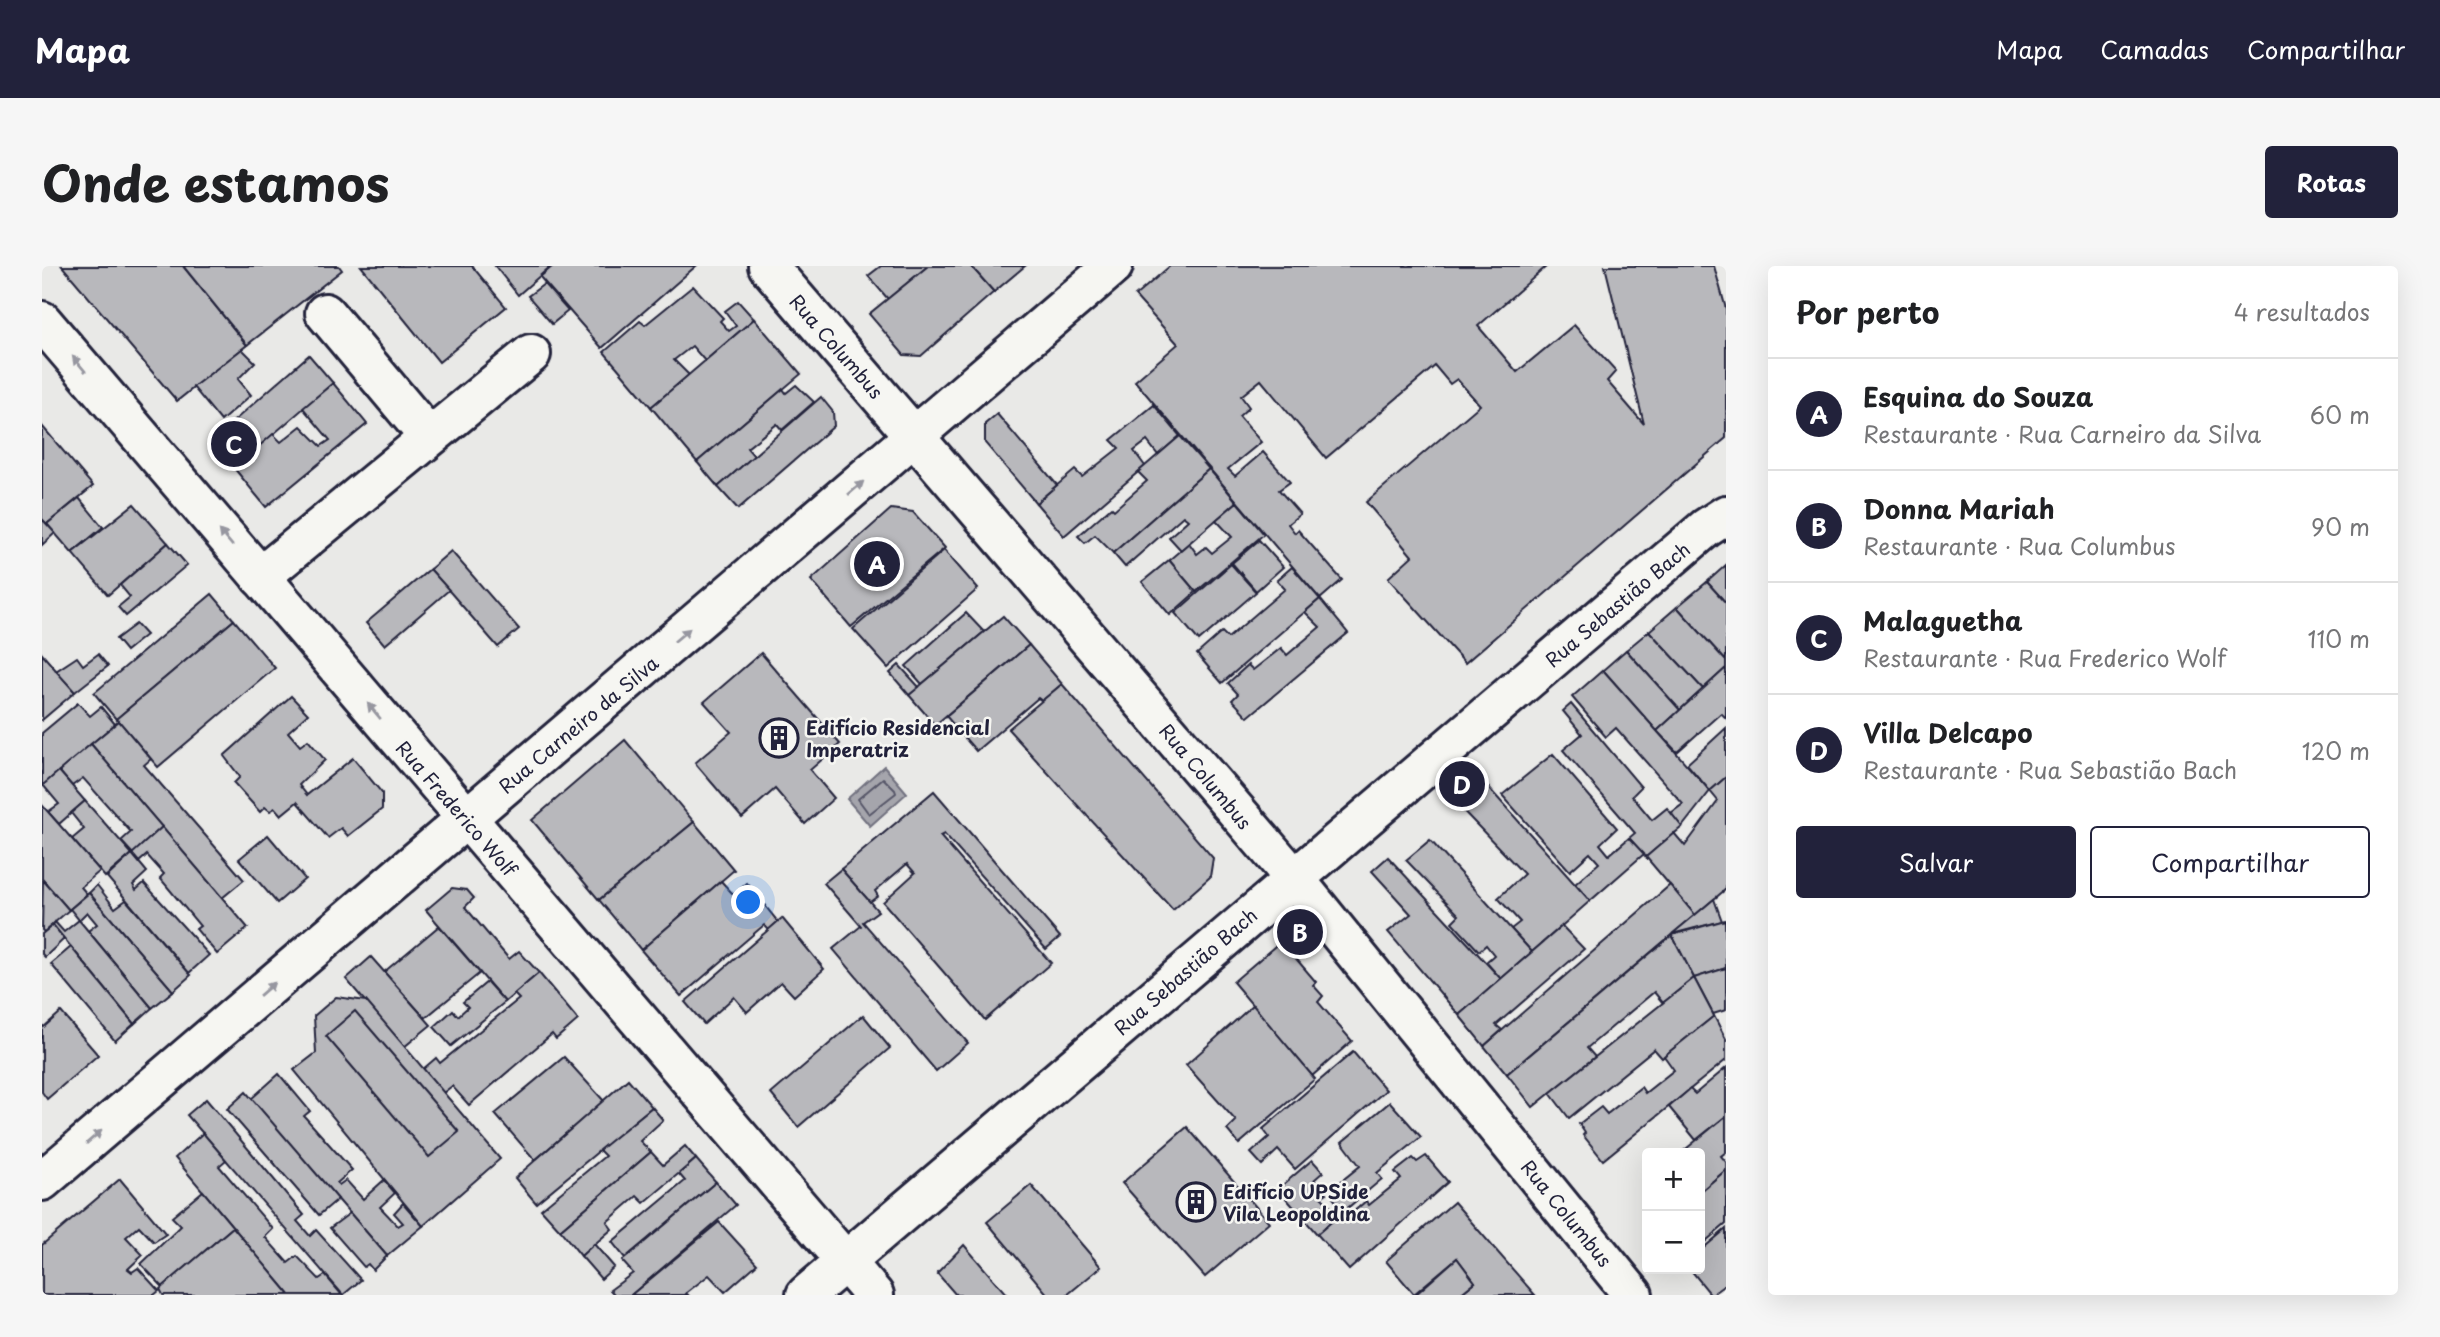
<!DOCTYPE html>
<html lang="pt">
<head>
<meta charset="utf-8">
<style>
  :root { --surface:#fff; --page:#f6f6f6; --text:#202124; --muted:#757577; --line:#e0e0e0; --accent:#22223b }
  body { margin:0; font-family:"Playpen Sans",sans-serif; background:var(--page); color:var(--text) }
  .controls { position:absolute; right:21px; bottom:21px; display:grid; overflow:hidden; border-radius:7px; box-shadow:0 7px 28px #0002 }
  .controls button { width:63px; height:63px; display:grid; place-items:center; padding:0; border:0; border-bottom:2px solid var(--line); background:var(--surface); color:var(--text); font:35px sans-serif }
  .you { position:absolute; left:707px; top:637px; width:24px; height:24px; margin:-18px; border:5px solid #fff; border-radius:50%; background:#1a73e8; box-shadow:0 0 0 10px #1a73e833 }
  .badge { display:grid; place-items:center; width:46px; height:46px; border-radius:50%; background:var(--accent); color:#fff; font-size:23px; font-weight:700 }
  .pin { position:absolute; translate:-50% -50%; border:4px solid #fff; box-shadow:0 2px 7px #0006 }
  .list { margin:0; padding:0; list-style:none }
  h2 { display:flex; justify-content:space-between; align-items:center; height:91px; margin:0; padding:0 28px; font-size:30px }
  h2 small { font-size:23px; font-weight:400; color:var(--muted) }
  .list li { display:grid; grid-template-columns:46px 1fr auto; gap:21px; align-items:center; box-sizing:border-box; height:112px; padding:0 28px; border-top:2px solid var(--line) }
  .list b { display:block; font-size:26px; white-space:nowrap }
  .list p { margin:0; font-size:23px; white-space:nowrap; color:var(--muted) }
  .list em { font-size:23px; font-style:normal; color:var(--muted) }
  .actions { display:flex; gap:14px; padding:21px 28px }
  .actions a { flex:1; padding:16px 0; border:2px solid var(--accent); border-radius:7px; text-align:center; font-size:24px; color:var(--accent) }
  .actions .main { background:var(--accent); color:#fff }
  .map { position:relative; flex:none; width:1684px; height:1029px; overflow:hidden; border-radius:7px }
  header { display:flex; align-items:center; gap:42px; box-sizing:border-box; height:98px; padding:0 35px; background:var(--accent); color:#fff }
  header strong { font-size:33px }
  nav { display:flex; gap:38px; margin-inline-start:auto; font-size:24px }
  .intro { display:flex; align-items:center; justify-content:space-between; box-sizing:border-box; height:168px; padding:0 42px }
  h1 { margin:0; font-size:49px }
  .button { padding:18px 32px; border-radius:7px; background:var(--accent); color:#fff; font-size:24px; font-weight:700 }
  main { display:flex; gap:42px; padding:0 42px }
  aside { flex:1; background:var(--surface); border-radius:7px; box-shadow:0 7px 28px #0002 }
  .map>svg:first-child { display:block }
  .water { fill:#a5a5ac; stroke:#71717f; stroke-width:2 }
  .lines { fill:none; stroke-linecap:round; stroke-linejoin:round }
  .shore { stroke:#565668; stroke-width:2 }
  .building { fill:#b8b8bc; stroke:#22223b; stroke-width:2 }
  .minor-casing { stroke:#22223b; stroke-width:44 }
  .minor { stroke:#f6f6f2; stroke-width:38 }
  .oneway { fill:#9797a0 }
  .labels { text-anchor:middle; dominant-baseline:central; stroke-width:5; stroke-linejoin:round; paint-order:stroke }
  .street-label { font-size:19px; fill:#22223b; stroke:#f6f6f2 }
  .poi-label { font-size:19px; font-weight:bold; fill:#22223b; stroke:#f6f6f2; text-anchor:start }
</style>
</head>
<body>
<header>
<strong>Mapa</strong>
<nav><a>Mapa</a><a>Camadas</a><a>Compartilhar</a></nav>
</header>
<div class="intro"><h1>Onde estamos</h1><a class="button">Rotas</a></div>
<main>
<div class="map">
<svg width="1684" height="1029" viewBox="0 0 1684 1029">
  <rect width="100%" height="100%" fill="#e9e9e7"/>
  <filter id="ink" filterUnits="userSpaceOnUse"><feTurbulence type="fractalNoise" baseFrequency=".0143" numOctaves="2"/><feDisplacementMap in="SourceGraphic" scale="14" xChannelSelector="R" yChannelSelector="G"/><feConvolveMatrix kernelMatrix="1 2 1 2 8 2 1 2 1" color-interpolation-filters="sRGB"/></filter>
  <g filter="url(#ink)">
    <path class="water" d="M842,500l23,27 -37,33 -23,-27z"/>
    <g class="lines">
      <path class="shore" d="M841,512l12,12 1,3 -27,21 -11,-15z"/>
    </g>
    <g class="building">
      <path d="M20,0h121l64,79 -70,56z"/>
      <path d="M141,0h156l3,4 -95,75z"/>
      <path d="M319,0h111l34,41 -67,55z"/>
      <path d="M453,0h56l-33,29z"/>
      <path d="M511,0h143l-94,82 -62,-71z"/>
      <path d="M839,0h47l-40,33 -20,-23z"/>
      <path d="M886,0h43l23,26 -73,64 -17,-1 -35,-41z"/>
      <path d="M929,0h54l-31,26z"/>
      <path d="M1128,0h377l-69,60 39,46 57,-47 42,46 -9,10 37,43 -39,-158h109l12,43v129l-261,225 -77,-85 24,-22 -46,-54 114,-97 -23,-26 -7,5 -15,-18 -109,92 -65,-78 -20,16 8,11 -10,9 22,26 -33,27 7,7 28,-24 27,30 -11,8 21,24 -12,10 7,9 3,-3 44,50 -22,19 -185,-218 43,-37 -43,-48z"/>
      <path d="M502,18l24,27 -16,13 -24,-28z"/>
      <path d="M651,20l30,32 -3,3 9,10 7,-5 -11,-15 13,-10 16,18 -49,42 -13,-15 -18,14 15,15 -38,32 -47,-55 36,-31 5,4z"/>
      <path d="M712,53l47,55 -104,88 -46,-55z"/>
      <path d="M200,83l13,13 -17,17 13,16 -30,26 -28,-34z"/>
      <path d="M267,89l24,28 -99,85 -23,-27z"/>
      <path d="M291,117l34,41 -101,83 -32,-39 39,-34 8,8 20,-16 20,20 9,-6 -27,-32z"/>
      <path d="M754,119l18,17 -32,28 -5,-6 -30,24 7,8 -36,31 -21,-25 86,-73 3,4z"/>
      <path d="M779,131l12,15 1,14 -96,83 -20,-22z"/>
      <path d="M1112,139l26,31 -22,19 -11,-14 -13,10 11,15 -81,70 -28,-33 39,-33 7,7 37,-29 -8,-8z"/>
      <path d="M955,148l60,71 -21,18 -51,-60v-19z"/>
      <path d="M0,160l51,60 -46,38 -5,-5z"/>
      <path d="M1138,170l29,33 -96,84 -18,-18 -10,8 -7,-7 33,-29 3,3 33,-29 -9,-9z"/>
      <path d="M1167,203l28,33 -56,48 -12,-13 19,-17 -5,-4 -58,51 -12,-14z"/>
      <path d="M37,232l24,29 -31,26 -25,-29z"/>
      <path d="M1195,236l27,32 -68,58 -27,-32 20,-17 8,11 9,-7 6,6 20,-16 -16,-17z"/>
      <path d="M92,238l34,39 -60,52 -36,-42z"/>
      <path d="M849,243l22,3 32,36 -94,79 -40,-47z"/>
      <path d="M0,253l13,14 -13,12z"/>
      <path d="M1217,274l24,27 -27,24 -24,-28z"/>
      <path d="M126,277l19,22 -61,51 -8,-9 12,-10 -10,-12z"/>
      <path d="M902,284l34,39 -90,79 -35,-39z"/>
      <path d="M409,285l68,78 -21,18 -68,-78z"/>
      <path d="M1127,294l27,32 -26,23 -28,-33z"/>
      <path d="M1189,298l25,28 -57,49 -24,-28z"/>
      <path d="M1684,299v38l-19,-21z"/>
      <path d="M1250,301l28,32 -98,84 -25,-29 25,-22 6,6 57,-49 -8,-9z"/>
      <path d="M388,303l19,21 -64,55 -19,-22z"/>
      <path d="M1665,316l19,21v58l-49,-54z"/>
      <path d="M170,328l22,26 -118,99 -22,-26z"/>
      <path d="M1278,333l28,34 -100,84 -16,-17 6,-6 -10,-11 20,-18 5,5 28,-22 6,7 33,-28 -15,-15z"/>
      <path d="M1635,341l49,54v7l-23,21 -54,-58z"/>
      <path d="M924,347l18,19 -62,52 -16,-18z"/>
      <path d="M961,350l26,29 -94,80 -26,-30z"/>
      <path d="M192,354l41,48 -117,99 -42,-48z"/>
      <path d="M94,358l10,11 -20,16 -10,-12z"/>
      <path d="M1607,365l54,58 -23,21 -54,-60z"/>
      <path d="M987,379l33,39 -20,17 -4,-3 -62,53 -30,-35z"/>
      <path d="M1584,384l54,60 -23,21 -54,-61z"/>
      <path d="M719,387l79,91 -30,26 24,28 -29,26 -30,-35 -33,29 -47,-55 36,-31 -27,-30z"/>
      <path d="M0,388l33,38 -33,28z"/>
      <path d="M56,388l10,12 -33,26 -19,-21 21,-14 6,8z"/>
      <path d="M857,399l20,22 -10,8 -19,-22z"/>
      <path d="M1684,402v50l-5,-5 -44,39 -20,-21z"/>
      <path d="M1561,404l107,121 -28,36 -11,-14 12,-9 -67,-76 -10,9 -34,-40z"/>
      <path d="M1020,418l151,174 -3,19 -37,33 -165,-181z"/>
      <path d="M249,430l17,18 -20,18 12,14 8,-6 17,20 -26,25 8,10 46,-37 29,35v16l-34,27 -7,-8 -13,10 -31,-36 -16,13 -6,-7 -5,3 -5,-4 -5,5 -26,-29 6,-6 -16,-21z"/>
      <path d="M36,437l12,13 11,-9 14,17 -73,62v-53z"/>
      <path d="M1529,438l70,83 -9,9 20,24 15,-12 15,19 -36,30 -17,-19 6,-5 -72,-83 19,-16 -19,-23z"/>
      <path d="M77,455l32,38 -7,6 100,115 -22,18 -131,-154z"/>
      <path d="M1684,462v49l-16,14 -23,-27z"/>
      <path d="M583,474l69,82 -95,78 -67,-80z"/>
      <path d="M49,478l71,83 -29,27 -12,-13 10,-9 -48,-54 -11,8 -13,-15z"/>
      <path d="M1511,488l64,74 -17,16 9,11 20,-17 15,16 -54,47 -15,-17 24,-21 -9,-10 -20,18 -68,-76z"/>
      <path d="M17,505l26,30 -26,23 -11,-12 11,-8 -16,-19z"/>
      <path d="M1437,511l111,124 -58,51 -21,-23 9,-7 -22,-24 26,-24 -71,-74z"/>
      <path d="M1684,511v112l-31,26 -49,-58 28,-24 11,13 33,-45 -8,-10z"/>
      <path d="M892,525l126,146 -14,12 -102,-115 -4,2 111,127 -66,57 -102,-118 32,-29 -8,-9 -32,27 3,5 -8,6 -29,-33z"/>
      <path d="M43,535l47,53 -27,23 -33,-38 12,-10 -13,-16z"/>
      <path d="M0,539l58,66 -19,16 6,7 -18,16 -27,-31z"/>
      <path d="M652,556l40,48 -93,80 -42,-50z"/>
      <path d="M120,561l86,101 -31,26 -21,-25 4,-3 -40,-48 4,-4 -17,-19 -8,7 -7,-8z"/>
      <path d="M226,569l37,44 -28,24 -38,-44z"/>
      <path d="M1388,574l102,112 -31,27 -15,-17 8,-7 -8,-10 -7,6 -27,-29 7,-7 -53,-55z"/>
      <path d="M90,588l15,18 -14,13 3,5 8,-7 65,72 -20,18 -82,-96z"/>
      <path d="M1346,591l113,122 -42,36 -71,-83 23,-18 -39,-43z"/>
      <path d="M799,603l37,42 -15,11 105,121 -32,28 -103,-122 28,-23 -37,-43z"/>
      <path d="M1,614l26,30 -25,22 -2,-2z"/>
      <path d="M679,615l13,14 13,-12 31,39 -9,8 -5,-5 -83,71 -40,-46z"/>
      <path d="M55,619l18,23 11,-8 63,73 2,2 -18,16 -84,-98z"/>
      <path d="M1628,619l25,30 -188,159 -23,-28z"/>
      <path d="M410,622l15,2 7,8 -9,9 44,52 10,-8 20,22 -34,29 -79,-92z"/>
      <path d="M47,627l84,98 -21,17 -64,-77 9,-7 -10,-12 -8,8 -9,-11z"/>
      <path d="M1672,633l8,22 -50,13 23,-19z"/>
      <path d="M740,652l42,51 -30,27 -13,-14 -34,30 -13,-15 -30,27 -19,-22z"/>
      <path d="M37,654l73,88 -18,16 -81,-99 2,-3 9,10z"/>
      <path d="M1683,654l1,48 -32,10 -22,-43z"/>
      <path d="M11,659l11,14 -19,18 -3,-3v-20z"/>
      <path d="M397,660l41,47 -55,45 -41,-46z"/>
      <path d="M1520,660l22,23 -88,76 6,5 -18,16 -25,-31z"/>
      <path d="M1630,669l22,43 -31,25 -9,-11 -67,56 8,9 -62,50 -26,-33z"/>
      <path d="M1239,675l35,41 -3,3 10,11 -5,6 34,39 -40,35 -79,-94z"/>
      <path d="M29,681l63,77 -19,17 -64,-77z"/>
      <path d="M329,691l60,68 -27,22 -58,-68z"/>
      <path d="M1684,702v42l-13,4 -19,-36z"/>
      <path d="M497,707l39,47 -22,19 -4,-5 -83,71 -17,-19 -9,7 -20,-24 13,-11 4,5 79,-64 -5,-5z"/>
      <path d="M1652,712l20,38 -52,42 -8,-9 -85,69 -19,-25z"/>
      <path d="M445,716l18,20 -54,44 -17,-19 19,-17 5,6 10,-9 -5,-5z"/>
      <path d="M294,731l30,4 134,158 -77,67 -129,-156 22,-17 -2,-37z"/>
      <path d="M1211,739l62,74 -76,65 -12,-14 9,-9 -50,-56z"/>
      <path d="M313,745l104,121 -30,25 -103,-121z"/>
      <path d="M19,746l37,43 -51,44 -5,-7v-67l2,2z"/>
      <path d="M821,749l27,33 -92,79 -27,-33z"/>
      <path d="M1672,750l12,23v21l-123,100 -20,-25 2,-2 -6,-9 22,-17 6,7 34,-27 4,6 29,-23 -10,-14z"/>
      <path d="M1311,786l33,38 -91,79 -17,-19 -16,15 -11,-12 18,-16 -6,-8z"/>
      <path d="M522,791l40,44 -69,59 -40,-46z"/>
      <path d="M1684,802v48l-30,24 -27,-33 21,-18 5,5z"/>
      <path d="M237,808l31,37 -6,5 48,54 -15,13 2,2 7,-5 17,19 21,-19 11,13 -15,14 18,19 5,-3 -9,-10 9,-10 20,23 -36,30 -136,-157z"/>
      <path d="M586,813l24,28 -116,96 -21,-25z"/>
      <path d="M204,826l92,107 -19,16 -92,-106z"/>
      <path d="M164,833l98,116 -7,6 13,15 6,-6 45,50 -18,15 -156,-180z"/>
      <path d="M1348,836l31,35 -44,36 5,6 -38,32 -11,-13 11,-9 -5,-6 21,-17 -18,-24z"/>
      <path d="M610,841l11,13 -23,21 11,11 -91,78 -19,-21 64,-53 -6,-6z"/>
      <path d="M1684,850v36l-5,4 5,6v8l-26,22v-39h-19z"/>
      <path d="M1145,861l82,95 -64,55 -83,-94z"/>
      <path d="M161,867l23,27 -7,6 54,63 -8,8 23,26 9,-7 22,23 6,-4 17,20h-52l-115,-137z"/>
      <path d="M643,880l11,13 -52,44 -7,-7 -30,26 5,7 -31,27 -21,-26 91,-78 12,13z"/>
      <path d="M1384,890l22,26 -99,88 -32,-36 25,-21 4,5 20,-17 3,4 32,-26 -6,-7 18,-14 4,4z"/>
      <path d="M654,893l20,23 -91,76 -13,-16 73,-61 -6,-7z"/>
      <path d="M1270,894l11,12 -9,8 13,13 -6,4 18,18 -22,19 -39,-45z"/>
      <path d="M1684,904v54l-26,22v-54z"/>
      <path d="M78,913l46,55 -12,8 -15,-16 -13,11 17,18 -15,14 4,3 6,-4 21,23 -5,4h-112v-50z"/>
      <path d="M674,916l20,23 -105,90h-16l-5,-5 23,-17 -11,-12z"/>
      <path d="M989,919l70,82 -34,28h-19l-61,-73z"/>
      <path d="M161,925l30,36 -70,60 -22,-23 40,-38 -9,-9z"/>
      <path d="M1412,936l81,93h-76l16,-13 -18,-24 -43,36 -28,-33z"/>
      <path d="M308,947l37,43 -14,14 -5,-6 -4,3 -34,-39z"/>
      <path d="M677,956l38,42 -32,28 -16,-17 -23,18 2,2h-57z"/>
      <path d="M191,961l57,68h-127l-3,-6z"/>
      <path d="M1684,963v55l-15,11 -21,-26h10v-18z"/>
      <path d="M552,978l20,23 -13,12 -20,-23z"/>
      <path d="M922,979l43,50h-51l-19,-22z"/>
      <path d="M1415,992l18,24 -16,13h-44z"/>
    </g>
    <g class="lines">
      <g class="minor-casing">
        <g id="minor">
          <path d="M726,0l526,612 339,417"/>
          <path d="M283,47l104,124"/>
          <path d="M0,55l832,974"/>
          <path d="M218,311l271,-223"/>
          <path d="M0,915l1071,-915"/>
          <path d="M764,1029l900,-767 20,-13"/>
        </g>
      </g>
      <use href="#minor" class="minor"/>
    </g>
    <defs><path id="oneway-solid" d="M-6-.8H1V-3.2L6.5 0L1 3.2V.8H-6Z" transform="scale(1.75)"/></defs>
    <g class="oneway">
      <use href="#oneway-solid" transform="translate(37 98) rotate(-130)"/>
      <use href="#oneway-solid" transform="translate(814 222) rotate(-41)"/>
      <use href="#oneway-solid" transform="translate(184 272) rotate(-130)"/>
      <use href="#oneway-solid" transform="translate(640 369) rotate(-40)"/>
      <use href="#oneway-solid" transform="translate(332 445) rotate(-130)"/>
      <use href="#oneway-solid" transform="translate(225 723) rotate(-41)"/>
      <use href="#oneway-solid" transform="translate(52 871) rotate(-41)"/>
    </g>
  </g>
  <defs>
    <g id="building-ring" transform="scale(2.0125)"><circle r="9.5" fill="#f6f6f2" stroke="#22223b" stroke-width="1.5"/><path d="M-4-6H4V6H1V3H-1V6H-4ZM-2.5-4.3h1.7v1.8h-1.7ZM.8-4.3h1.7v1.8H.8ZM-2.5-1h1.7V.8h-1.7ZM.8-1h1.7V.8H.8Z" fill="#22223b"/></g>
  </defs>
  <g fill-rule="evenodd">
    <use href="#building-ring" x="737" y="472"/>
    <use href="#building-ring" x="1154" y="936"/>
  </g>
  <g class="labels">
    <g class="street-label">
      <text transform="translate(795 80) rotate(49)">Rua Columbus</text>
      <text transform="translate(1575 338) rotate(-40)">Rua Sebastião Bach</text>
      <text transform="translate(536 458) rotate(-40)">Rua Carneiro da Silva</text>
      <text transform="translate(1164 510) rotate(50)">Rua Columbus</text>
      <text transform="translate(415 542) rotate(49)">Rua Frederico Wolf</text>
      <text transform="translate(1143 705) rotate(-41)">Rua Sebastião Bach</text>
      <text transform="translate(1525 947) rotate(51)">Rua Columbus</text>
    </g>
    <g class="poi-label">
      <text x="764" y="461">Edifício Residencial<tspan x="764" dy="22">Imperatriz</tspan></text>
      <text x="1181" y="925">Edifício UPSide<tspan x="1181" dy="22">Vila Leopoldina</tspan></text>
    </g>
  </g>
</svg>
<div class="controls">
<button>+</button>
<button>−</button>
</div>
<div class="you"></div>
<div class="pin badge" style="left:835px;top:298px">A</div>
<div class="pin badge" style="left:1258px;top:666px">B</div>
<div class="pin badge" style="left:192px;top:178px">C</div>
<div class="pin badge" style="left:1420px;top:518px">D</div>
</div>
<aside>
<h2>Por perto<small>4 resultados</small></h2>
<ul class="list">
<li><span class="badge">A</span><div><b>Esquina do Souza</b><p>Restaurante · Rua Carneiro da Silva</p></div><em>60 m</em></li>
<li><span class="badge">B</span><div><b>Donna Mariah</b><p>Restaurante · Rua Columbus</p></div><em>90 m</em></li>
<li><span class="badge">C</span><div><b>Malaguetha</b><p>Restaurante · Rua Frederico Wolf</p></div><em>110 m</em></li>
<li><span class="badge">D</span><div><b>Villa Delcapo</b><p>Restaurante · Rua Sebastião Bach</p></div><em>120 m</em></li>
</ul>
<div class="actions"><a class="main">Salvar</a><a>Compartilhar</a></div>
</aside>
</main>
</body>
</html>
